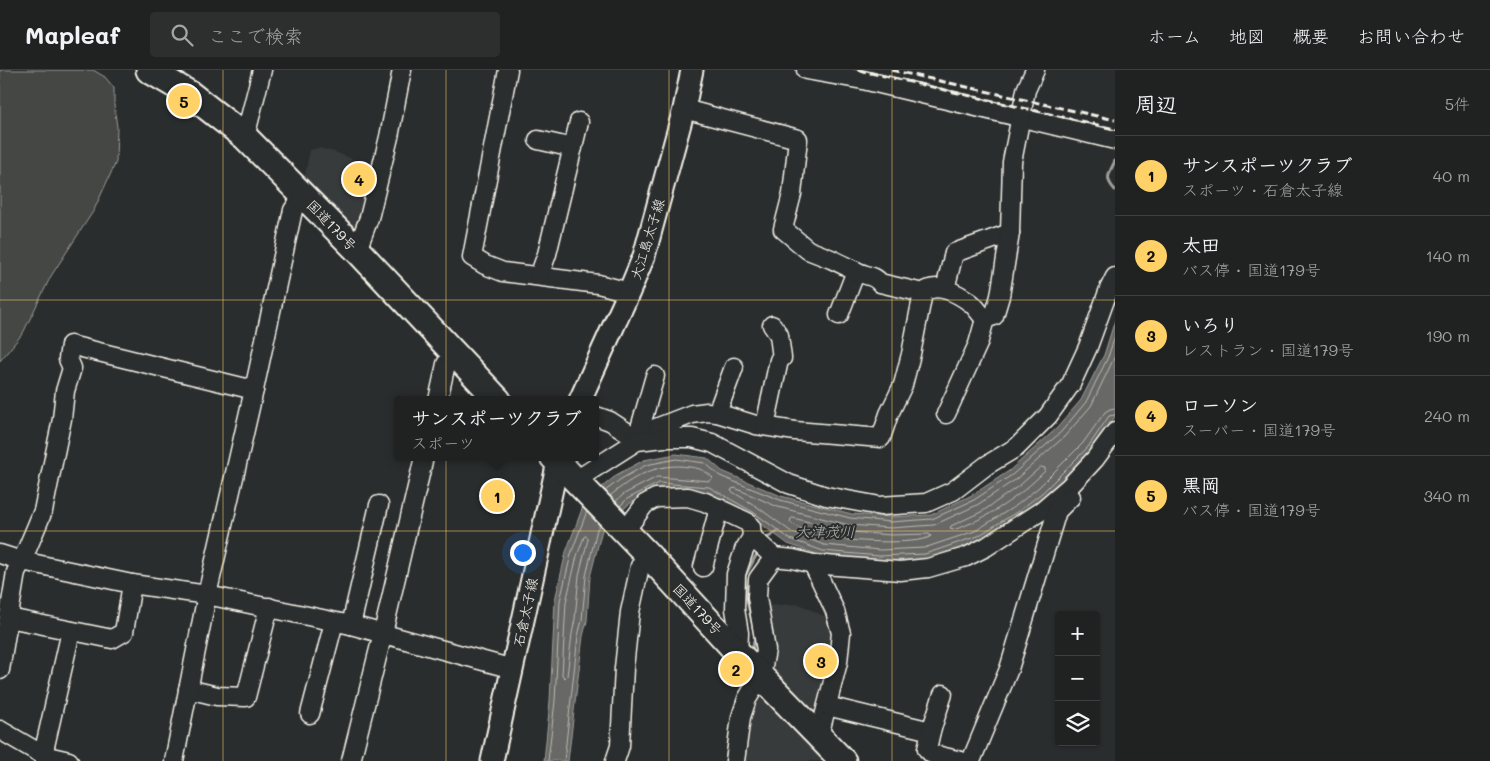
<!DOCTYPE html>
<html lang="ja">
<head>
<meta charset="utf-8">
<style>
  :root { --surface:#202222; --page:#2d2f2f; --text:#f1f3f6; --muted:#a2a4a5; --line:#3d3f40; --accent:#ffd166 }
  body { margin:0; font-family:Mali,"Klee One",sans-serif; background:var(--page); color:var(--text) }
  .controls { position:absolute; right:15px; bottom:15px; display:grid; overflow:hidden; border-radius:5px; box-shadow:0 1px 4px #0004 }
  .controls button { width:45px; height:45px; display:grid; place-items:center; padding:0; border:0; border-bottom:1px solid var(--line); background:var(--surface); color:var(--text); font:25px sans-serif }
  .you { position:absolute; left:522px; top:482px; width:18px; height:18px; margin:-12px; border:4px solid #fff; border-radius:50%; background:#1a73e8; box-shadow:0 0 0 8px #1a73e833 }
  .badge { display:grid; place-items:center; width:32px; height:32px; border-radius:50%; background:var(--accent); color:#111; font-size:16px; font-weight:700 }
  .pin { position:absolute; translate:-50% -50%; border:2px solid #fff; box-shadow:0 1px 5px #0006 }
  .popup { position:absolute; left:394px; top:326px; width:205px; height:65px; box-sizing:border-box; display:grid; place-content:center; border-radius:5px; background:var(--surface); filter:drop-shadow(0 1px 4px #0005); font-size:16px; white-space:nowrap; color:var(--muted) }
  .popup b { font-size:19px; color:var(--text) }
  .popup::after { content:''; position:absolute; left:50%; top:100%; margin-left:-10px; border:10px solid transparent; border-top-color:var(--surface) }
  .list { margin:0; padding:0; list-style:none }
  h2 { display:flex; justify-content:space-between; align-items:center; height:65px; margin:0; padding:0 20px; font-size:21px }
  h2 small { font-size:16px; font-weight:400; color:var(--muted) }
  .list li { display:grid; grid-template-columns:32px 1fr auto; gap:15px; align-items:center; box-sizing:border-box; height:80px; padding:0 20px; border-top:1px solid var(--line) }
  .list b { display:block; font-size:19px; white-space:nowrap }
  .list p { margin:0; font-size:16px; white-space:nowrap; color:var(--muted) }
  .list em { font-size:16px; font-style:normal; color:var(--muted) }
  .icon { flex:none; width:28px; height:28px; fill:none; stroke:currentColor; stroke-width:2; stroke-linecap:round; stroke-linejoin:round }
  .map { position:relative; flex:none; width:1115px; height:691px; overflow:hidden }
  header { display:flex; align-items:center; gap:30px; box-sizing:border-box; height:70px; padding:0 25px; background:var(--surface); border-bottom:1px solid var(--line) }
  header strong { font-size:24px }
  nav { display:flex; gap:28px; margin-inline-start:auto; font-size:18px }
  .search { width:350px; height:45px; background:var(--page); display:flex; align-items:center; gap:12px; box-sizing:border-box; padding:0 18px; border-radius:5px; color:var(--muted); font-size:19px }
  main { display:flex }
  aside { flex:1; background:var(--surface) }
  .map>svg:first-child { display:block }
  .built { fill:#373a3a }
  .green { fill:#444645; stroke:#9c9c96 }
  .water { fill:#676866; stroke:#9f9f9a }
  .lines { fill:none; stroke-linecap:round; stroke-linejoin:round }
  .shore { stroke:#bcbab4; stroke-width:1 }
  .stream { stroke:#9f9f9a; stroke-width:3 }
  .minor-casing { stroke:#f4f1e8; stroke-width:21 }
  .major-casing { stroke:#f4f1e8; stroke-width:25 }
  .highway-casing { stroke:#f4f1e8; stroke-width:29 }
  .minor { stroke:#2a2d2e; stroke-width:18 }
  .major { stroke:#2a2d2e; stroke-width:21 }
  .highway { stroke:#2a2d2e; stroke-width:25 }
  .rail { stroke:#f4f1e8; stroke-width:3; stroke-dasharray:8 4; stroke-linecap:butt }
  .grid { fill:none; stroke:#ffd166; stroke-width:1; stroke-opacity:0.55 }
  .labels { text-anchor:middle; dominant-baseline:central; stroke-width:4; stroke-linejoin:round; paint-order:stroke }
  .street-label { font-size:14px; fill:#f4f1e8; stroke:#2a2d2e }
  .water-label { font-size:15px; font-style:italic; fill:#b5b3ae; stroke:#2a2d2e }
</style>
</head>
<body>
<header>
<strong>Mapleaf</strong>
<div class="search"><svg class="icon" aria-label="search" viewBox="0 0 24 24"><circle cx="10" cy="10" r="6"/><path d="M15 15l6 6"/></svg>ここで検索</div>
<nav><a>ホーム</a><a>地図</a><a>概要</a><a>お問い合わせ</a></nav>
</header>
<main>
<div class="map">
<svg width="1115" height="691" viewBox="0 0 1115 691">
  <rect width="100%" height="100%" fill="#2a2d2e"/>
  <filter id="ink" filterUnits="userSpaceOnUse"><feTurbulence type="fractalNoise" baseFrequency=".02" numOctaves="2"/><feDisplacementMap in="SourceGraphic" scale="10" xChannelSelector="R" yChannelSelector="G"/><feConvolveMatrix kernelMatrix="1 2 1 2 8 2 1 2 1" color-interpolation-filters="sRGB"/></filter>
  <g filter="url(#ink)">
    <g class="built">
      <path d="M318,78l17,4 15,6 26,14 -12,49 -10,10 -50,-51 6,-30z"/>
      <path d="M799,534l33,16 6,13 -22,83 -54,-61 2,-49z"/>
      <path d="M757,619l68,72h-87z"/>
    </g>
    <path class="green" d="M0,0h93l12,7 9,11v17l3,22 -1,35 -22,48 -43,66 -28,57 -23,28z"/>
    <path class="water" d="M1115,250v97l-23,33 -46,46 -23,18 -43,27 -54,18 -47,2 -57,-5 -34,-12 -38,-28 -41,-24 -49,-4 -31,16 -27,26 -12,47 -3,44 -4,15 -15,125h-24l6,-60 5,-101 11,-48 19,-51 33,-27 26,-14 32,-6 31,4 15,13 59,25 71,18 39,3 40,-2 41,-20 37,-24 48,-43 24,-28 23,-45z"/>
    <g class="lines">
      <g class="shore">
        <path d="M1115,286l-24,50 -27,31 -49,43 -38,25 -43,20 -43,3 -42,-3 -71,-18 -43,-19 -3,1 -1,2 25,15 37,27 31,12 56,5 44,-2 51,-17 42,-26 22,-18 44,-44 22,-31 5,-3 5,-1"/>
        <path d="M1041,397l4,1v3c-26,26 -58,48 -92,59l-3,-1 1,-3 32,-15 37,-26z"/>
        <path d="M605,421l16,-12 25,-14 30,-6 29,4 15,13 60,24 70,18 41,4 41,-3 42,-19 38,-25 49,-43 25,-30 22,-45 7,-21"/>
        <path d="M610,426c22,-19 48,-34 79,-29 10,1 16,3 24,11l-3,3 -53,-4 -33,17 -9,8"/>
        <path d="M620,436l7,-7 32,-16 50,4 44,25 37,27 33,12 56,5 46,-2 53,-18 42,-26 23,-18 45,-45 21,-31 6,-1"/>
        <path d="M793,448l57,14 41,3 38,-1 2,2c-12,10 -88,5 -105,1 -12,-2 -27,-8 -36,-15l1,-3z"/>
        <path d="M586,466l2,3 -9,36 -4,44 -3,15 -5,42 -2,2 -3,-3 4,-73 11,-46 7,-19z"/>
        <path d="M548,691l7,-60 5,-100 11,-47 16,-43"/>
        <path d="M564,691l14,-125 4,-16 4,-44 11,-47 3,-4"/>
      </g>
      <g class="stream">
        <path d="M1115,91c-6,13 -11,17 0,29"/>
        <path d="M764,470l14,-9"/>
        <path d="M752,582l3,-16 -9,-40 -1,-20 14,-26"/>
        <path d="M743,620l3,-13"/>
      </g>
      <g class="minor-casing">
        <g id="minor">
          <path d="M508,0l-36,187 13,8 18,7 95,12 31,8"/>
          <path d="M806,0l57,10 252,60"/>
          <path d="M684,39l114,30 -6,55 -9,35 25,21 23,9 25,12 -17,44"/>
          <path d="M245,67l17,-67"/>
          <path d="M538,70l35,8"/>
          <path d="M357,180l12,-32 20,-81 13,-67"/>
          <path d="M856,201c8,5 19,4 24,12l43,10c14,-12 36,1 48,10 5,4 9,11 14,16"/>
          <path d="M539,206l8,-22 32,-132"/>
          <path d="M945,219l9,-36 56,-20"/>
          <path d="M438,330l8,-36 8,-11"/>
          <path d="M717,343l17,-46"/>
          <path d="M946,344l32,-70 7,-25 9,-3 6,-20 10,-63 2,-71 14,-72 9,-20"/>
          <path d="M596,346l14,5 20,13 8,1 54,-21 15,-2 10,1 39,12 39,6 86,7 8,-24 14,-29 8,-31 12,-61"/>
          <path d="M765,356l14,-66 3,-2 -3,-23 -7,-10"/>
          <path d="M637,371l1,-6 17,-59"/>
          <path d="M576,410l61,-39 27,-3h28l20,5 77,41 37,12 54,10 46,-3 27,-12 34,-26 30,-18 31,-31 23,-32 17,-37 21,-58 6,-12"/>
          <path d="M625,461l20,-27 11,-6 32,-1 17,5 42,20 4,5 1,10 -8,13 -8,24 -1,35 4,24 -1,20"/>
          <path d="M752,467l22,20 19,2 20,5 87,7 28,-3 38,-11 20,-10 55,-36 28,-24 26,-28 20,-27"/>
          <path d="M0,484l22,7 110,23 75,11 144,30 162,44"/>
          <path d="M813,494l22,47 6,22 -3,29 -19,74"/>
          <path d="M703,497l16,-59"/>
          <path d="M9,548l103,21 12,-7 8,-48"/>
          <path d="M351,555l28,-120"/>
          <path d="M0,600l16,-98 6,-11 21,-50 19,-92 3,-28 7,-23 -4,-9 2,-14 184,45"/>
          <path d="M188,619l29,7 29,1 23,-90"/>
          <path d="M827,636l104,25 -4,18 5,5 29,7"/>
          <path d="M310,644l24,-92"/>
          <path d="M0,660l43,25 26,6"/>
          <path d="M931,661l12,-37"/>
          <path d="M43,685l28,-124"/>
          <path d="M174,691l33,-166 47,-205 39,-180 11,-15"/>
          <path d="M351,691l32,-128 41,-176"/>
          <path d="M615,691l5,-15 4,-78 6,-56 10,-46 7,-12"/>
          <path d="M735,691l6,-44 6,-18 14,-23 5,-26 -9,-53 1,-18 16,-22"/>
          <path d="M971,691l38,-92 48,-158 14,-14"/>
        </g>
      </g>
      <g class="major-casing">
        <g id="major">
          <path d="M580,330l49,-108 15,-36 40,-147 8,-39"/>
          <path d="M492,691l67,-304"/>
        </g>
      </g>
      <g class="highway-casing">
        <g id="highway">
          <path d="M149,0l41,24 55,43 112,113 141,150"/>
          <path d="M553,387l94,97 91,99 105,108"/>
        </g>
      </g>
      <use href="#minor" class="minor"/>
      <use href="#major" class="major"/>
      <use href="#highway" class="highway"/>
      <g class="rail">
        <path d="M858,0l257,59"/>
        <path d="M891,0l224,50"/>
      </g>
    </g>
  </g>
  <path class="grid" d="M223,0v691M446,0v691M669,0v691M892,0v691M0,230h1115M0,461h1115"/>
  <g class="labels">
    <g class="street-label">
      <text transform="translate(332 155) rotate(46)">国道179号</text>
      <text transform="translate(647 169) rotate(-73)">大江島太子線</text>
      <text transform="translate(698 539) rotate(47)">国道179号</text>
      <text transform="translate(525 542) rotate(-78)">石倉太子線</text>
    </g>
    <g class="water-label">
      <text x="825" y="461">大津茂川</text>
    </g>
  </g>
</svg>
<div class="controls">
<button>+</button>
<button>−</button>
<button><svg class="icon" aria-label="layers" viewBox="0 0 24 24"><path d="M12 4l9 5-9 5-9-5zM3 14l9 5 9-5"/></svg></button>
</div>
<div class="you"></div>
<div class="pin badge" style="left:497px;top:426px">1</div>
<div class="popup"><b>サンスポーツクラブ</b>スポーツ</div>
<div class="pin badge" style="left:736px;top:599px">2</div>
<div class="pin badge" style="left:821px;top:591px">3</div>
<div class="pin badge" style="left:359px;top:109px">4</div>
<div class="pin badge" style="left:184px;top:31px">5</div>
</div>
<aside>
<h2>周辺<small>5件</small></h2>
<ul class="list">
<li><span class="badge">1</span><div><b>サンスポーツクラブ</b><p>スポーツ · 石倉太子線</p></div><em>40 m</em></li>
<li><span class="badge">2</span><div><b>太田</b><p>バス停 · 国道179号</p></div><em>140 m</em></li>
<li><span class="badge">3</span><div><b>いろり</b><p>レストラン · 国道179号</p></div><em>190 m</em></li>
<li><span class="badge">4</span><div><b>ローソン</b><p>スーパー · 国道179号</p></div><em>240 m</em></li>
<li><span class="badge">5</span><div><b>黒岡</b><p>バス停 · 国道179号</p></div><em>340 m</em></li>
</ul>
</aside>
</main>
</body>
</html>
